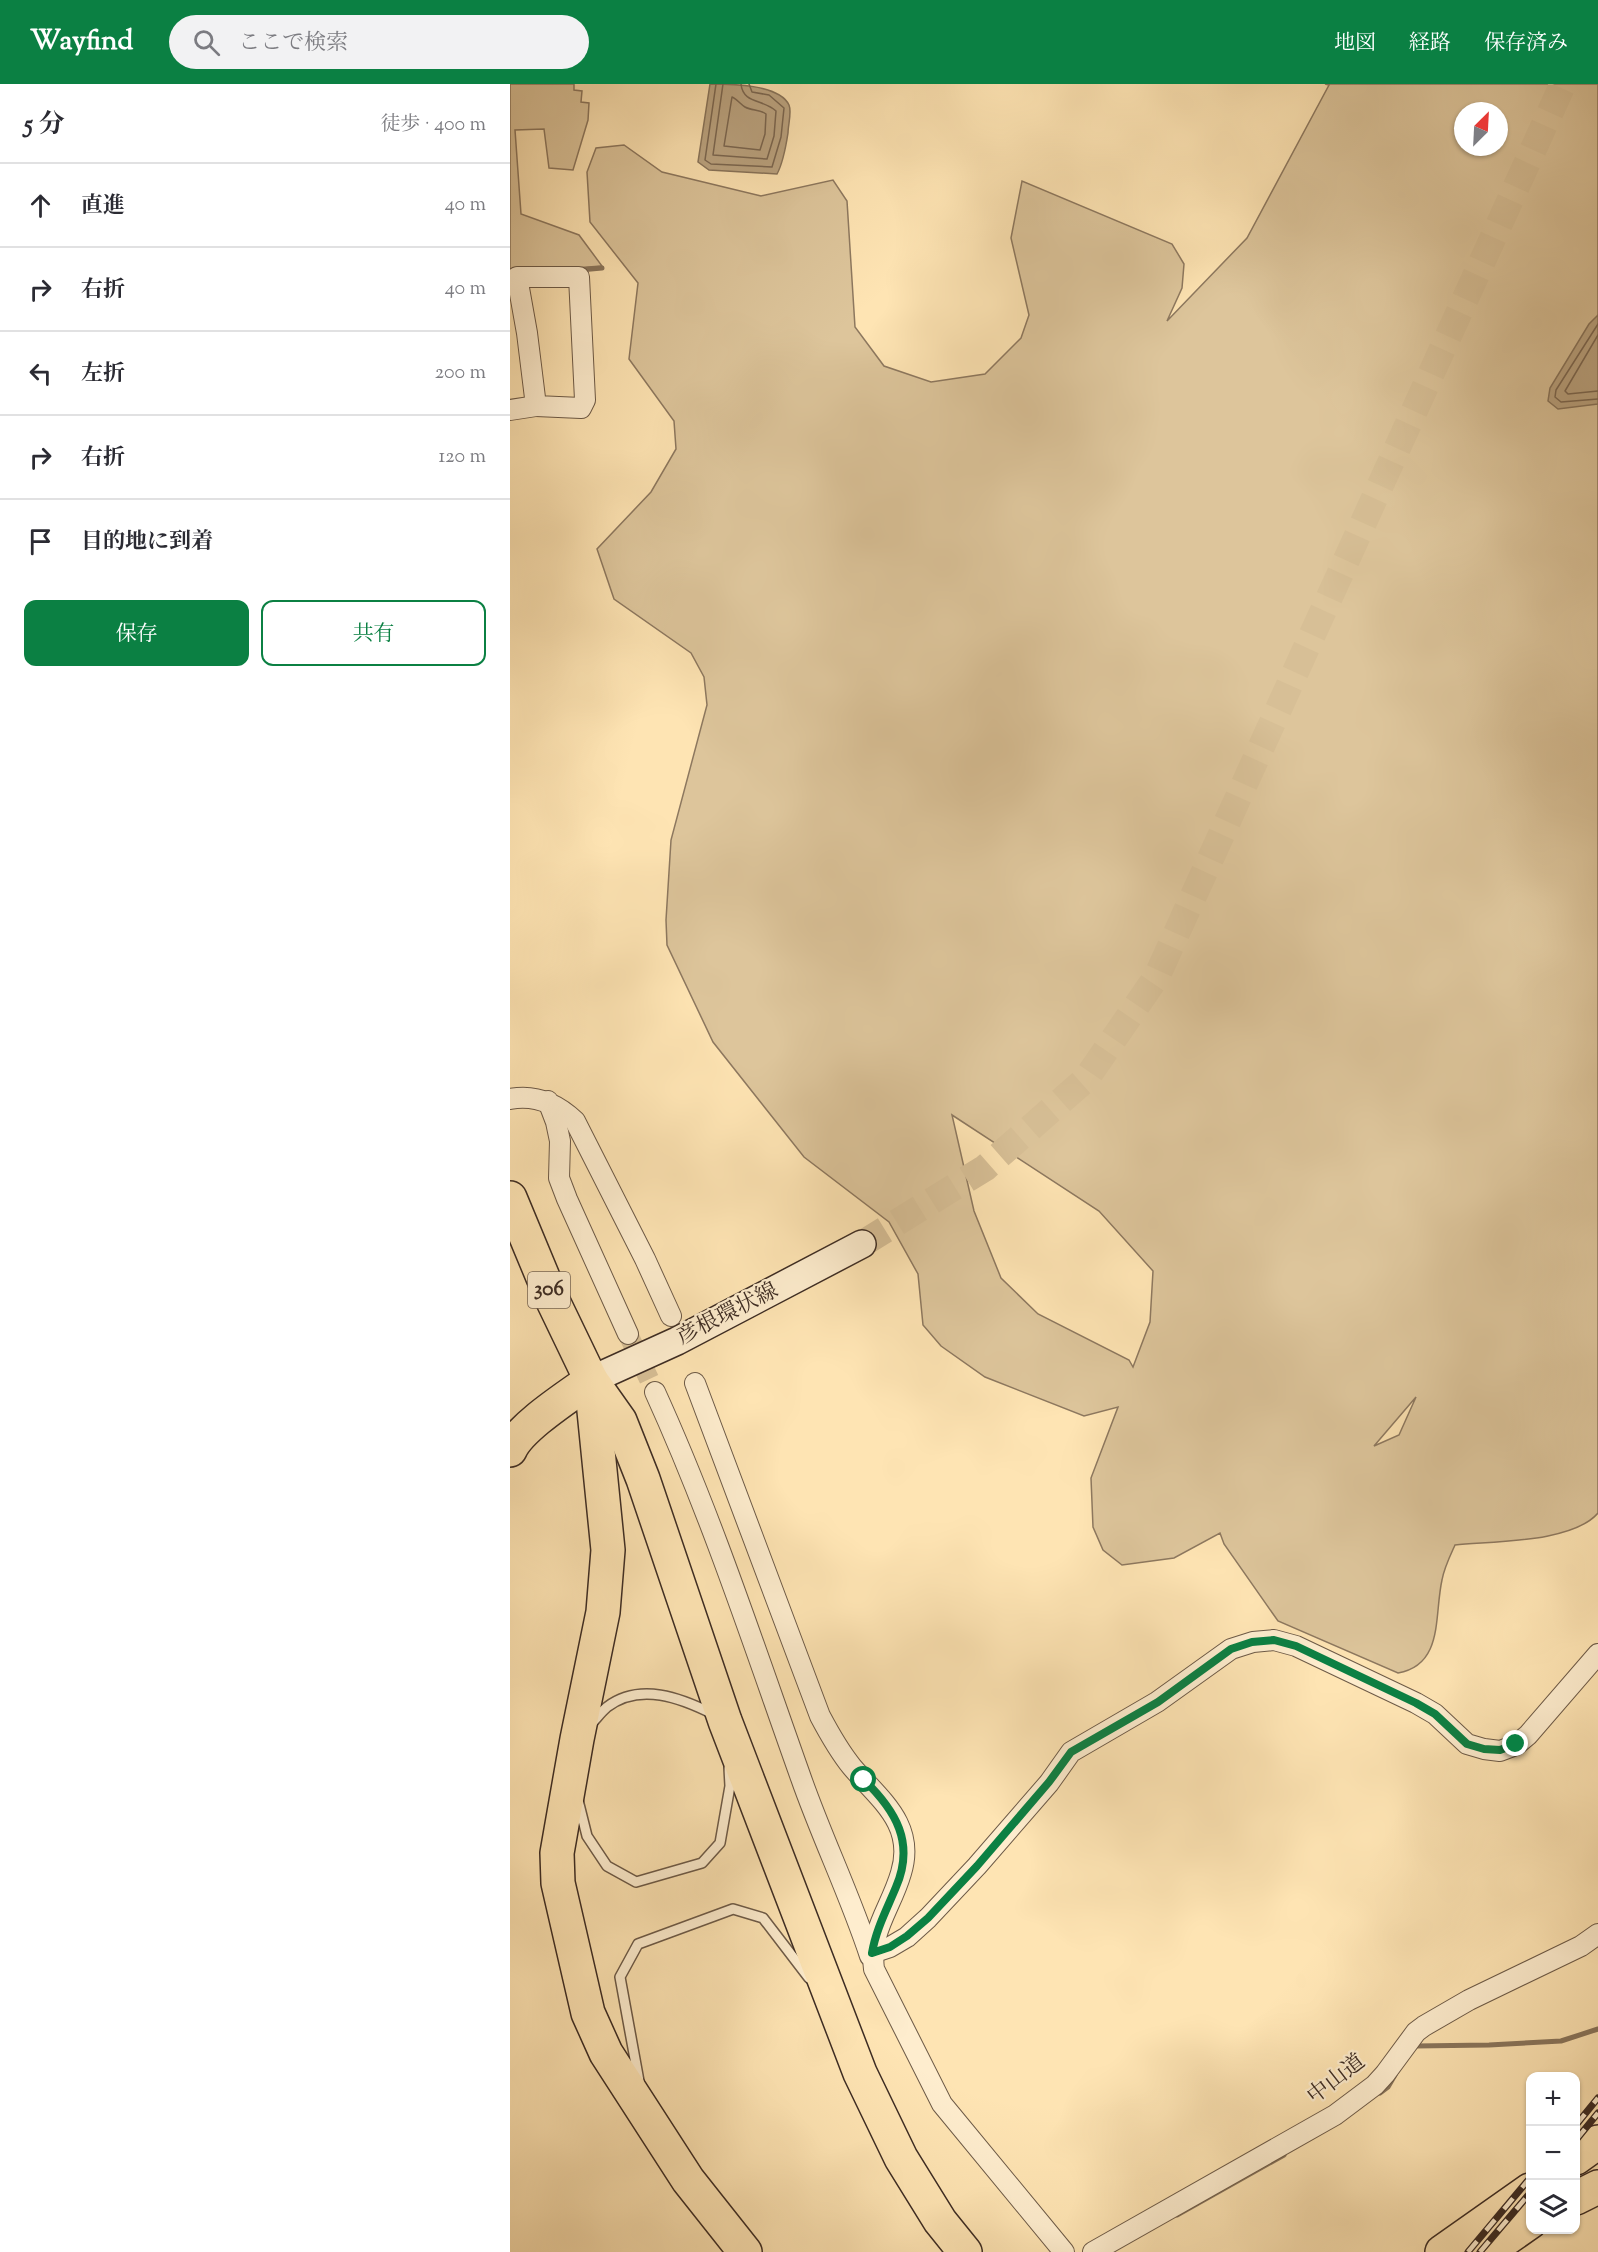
<!DOCTYPE html>
<html lang="ja">
<head>
<meta charset="utf-8">
<style>
  :root { --surface:#fff; --page:#f2f2f3; --text:#2b2b33; --muted:#7c7c81; --line:#e1e1e2; --accent:#0b8043 }
  body { margin:0; font-family:"Sorts Mill Goudy","Noto Serif JP",serif; background:var(--page); color:var(--text) }
  .controls { position:absolute; right:18px; bottom:18px; display:grid; overflow:hidden; border-radius:12px; box-shadow:0 2px 4px #0004 }
  .controls button { width:54px; height:54px; display:grid; place-items:center; padding:0; border:0; border-bottom:2px solid var(--line); background:var(--surface); color:var(--text); font:30px sans-serif }
  .compass { position:absolute; left:944px; top:18px; width:54px; height:54px; border-radius:50%; background:var(--surface); box-shadow:0 2px 4px #0004; rotate:24deg }
  .stop { position:absolute; width:18px; height:18px; margin:-14px; border:4px solid #0b8043; border-radius:50%; background:#fff }
  .stop.end { background:#0b8043; border-color:#fff; box-shadow:0 2px 6px #0008 }
  .list { margin:0; padding:0; list-style:none }
  h2 { display:flex; justify-content:space-between; align-items:center; height:78px; margin:0; padding:0 24px; font-size:26px }
  h2 small { font-size:20px; font-weight:400; color:var(--muted) }
  .list li { display:grid; grid-template-columns:39px 1fr auto; gap:18px; align-items:center; box-sizing:border-box; height:84px; padding:0 24px; border-top:2px solid var(--line) }
  .list b { display:block; font-size:22px; white-space:nowrap }
  .list em { font-size:20px; font-style:normal; color:var(--muted) }
  .actions { display:flex; gap:12px; padding:18px 24px }
  .actions a { flex:1; padding:14px 0; border:2px solid var(--accent); border-radius:12px; text-align:center; font-size:21px; color:var(--accent) }
  .actions .main { background:var(--accent); color:#fff }
  .icon { flex:none; width:33px; height:33px; fill:none; stroke:currentColor; stroke-width:2; stroke-linecap:round; stroke-linejoin:round }
  .map { position:relative; flex:none; width:1088px; height:2168px; overflow:hidden }
  header { display:flex; align-items:center; gap:36px; box-sizing:border-box; height:84px; padding:0 30px; background:var(--accent); color:#fff }
  header strong { font-size:28px }
  nav { display:flex; gap:33px; margin-inline-start:auto; font-size:21px }
  .search { width:420px; height:54px; background:var(--page); display:flex; align-items:center; gap:15px; box-sizing:border-box; padding:0 21px; border-radius:33px; color:var(--muted); font-size:22px }
  main { display:flex }
  aside { flex:1; background:var(--surface) }
  .map>svg:first-child { display:block }
  .green { fill:#ddc59b; stroke:#8d785f; stroke-width:1.5; fill-rule:evenodd }
  .water { fill:#bca582; stroke:#89755c; stroke-width:1.5 }
  .lines { fill:none; stroke-linecap:round; stroke-linejoin:round }
  .shore { stroke:#7c6852; stroke-width:1.5 }
  .stream { stroke:#89755c; stroke-width:5 }
  .minor-tunnel { stroke:#d7bf96; stroke-width:20; stroke-dasharray:20 10; stroke-linecap:butt }
  .secondary-tunnel { stroke:#d7bf96; stroke-width:27; stroke-dasharray:27 14; stroke-linecap:butt }
  .service-casing { stroke:#6d5a47; stroke-width:12 }
  .minor-casing { stroke:#6d5a47; stroke-width:22 }
  .secondary-casing { stroke:#3d2c23; stroke-width:30 }
  .trunk-casing { stroke:#3d2c23; stroke-width:36 }
  .motorway-casing { stroke:#3d2c23; stroke-width:36 }
  .service { stroke:#feedce; stroke-width:9 }
  .minor { stroke:#feedce; stroke-width:20 }
  .secondary { stroke:#feedce; stroke-width:27 }
  .trunk { stroke:#fee4b3; stroke-width:33 }
  .motorway { stroke:#fee4b3; stroke-width:33 }
  .rail-casing { stroke:#3d2c23; stroke-width:7 }
  .rail { stroke:#feedce; stroke-width:4.5; stroke-dasharray:14; stroke-linecap:butt }
  .route { stroke:#0b8043; stroke-width:8 }
  .labels { text-anchor:middle; dominant-baseline:central; stroke-width:4.5; stroke-linejoin:round; paint-order:stroke }
  .shield { fill:#feedce; stroke:#776656; stroke-width:1.5 }
  .shield-label { font-size:21px; font-weight:bold; fill:#3d2c23 }
  .street-label { font-size:22px; fill:#3d2c23; stroke:#feedce }
</style>
</head>
<body>
<header>
<strong>Wayfind</strong>
<div class="search"><svg class="icon" aria-label="search" viewBox="0 0 24 24"><circle cx="10" cy="10" r="6"/><path d="M15 15l6 6"/></svg>ここで検索</div>
<nav><a>地図</a><a>経路</a><a>保存済み</a></nav>
</header>
<main>
<aside>
<h2>5 分<small>徒歩 · 400 m</small></h2>
<ul class="list">
<li><svg class="icon" aria-label="ahead" viewBox="0 0 24 24"><path d="M12 20V5M6 11l6-6 6 6"/></svg><div><b>直進</b></div><em>40 m</em></li>
<li><svg class="icon" aria-label="right" viewBox="0 0 24 24"><path d="M7 20v-9h11M14 6l5 5-5 5"/></svg><div><b>右折</b></div><em>40 m</em></li>
<li><svg class="icon" aria-label="left" viewBox="0 0 24 24"><path d="M17 20v-9H6M10 6l-5 5 5 5"/></svg><div><b>左折</b></div><em>200 m</em></li>
<li><svg class="icon" aria-label="right" viewBox="0 0 24 24"><path d="M7 20v-9h11M14 6l5 5-5 5"/></svg><div><b>右折</b></div><em>120 m</em></li>
<li><svg class="icon" aria-label="arrive" viewBox="0 0 24 24"><path d="M6 21V4h12l-3 4 3 4H6"/></svg><div><b>目的地に到着</b></div></li>
</ul>
<div class="actions"><a class="main">保存</a><a>共有</a></div>
</aside>
<div class="map">
<svg width="1088" height="2168" viewBox="0 0 1088 2168">
  <rect width="100%" height="100%" fill="#fee4b3"/>
  <filter id="stains"><feTurbulence type="fractalNoise" baseFrequency=".00333" numOctaves="4"/><feColorMatrix values="0 0 0 0 .2 0 0 0 0 .09 0 0 0 0 .02 0 0 0 .5 -.17"/></filter>
  <radialGradient id="worn" r=".72"><stop offset=".6" stop-color="#630" stop-opacity="0"/><stop offset="1" stop-color="#630" stop-opacity=".3"/></radialGradient>
  <g class="green">
    <path d="M0,0h64v6l8,1 -1,11 8,1 -1,17 -15,50 -24,-2 -5,-39 -29,1 6,84 58,21 23,31 -69,5 -23,-2z"/>
    <path d="M815,0h273v1429c-26,30 -105,28 -143,32 -5,11 -11,23 -13,35 -8,35 2,85 -44,93l-120,-52 -54,-77 -4,-11 -46,25 -52,7 -19,-15 -10,-23 -2,-49 27,-71 -34,9 -99,-39 -44,-31 -18,-21 -5,-51 -29,-52 -85,-65 -91,-115 -46,-97 -1,-25 5,-80 36,-135 -3,-28 -13,-24 -77,-54 -17,-50 54,-57 25,-43 -2,-28 -45,-62 9,-76 -48,-61 -3,-50 9,-24 28,-3 38,27 99,24 72,-16 14,21 8,126 29,39 47,16 54,-8 36,-36 8,-23 -18,-77 11,-57 150,63 12,20 -2,24 -15,33 80,-83 82,-153zM953,27h36v36h-36zM442,1031l147,96 54,60 -3,51 -17,45 -4,-7 -91,-46 -37,-36 -27,-67zM906,1313l-17,38 -25,11z"/>
  </g>
  <g class="water">
    <path d="M200,0c20,0 69,0 79,21 3,7 -1,20 -1,28 -2,13 -5,30 -11,41l-68,-4 -11,-8z"/>
    <path d="M1088,231v89l-40,5 -10,-8 2,-13 39,-64z"/>
  </g>
  <g class="lines">
    <g class="shore">
      <path d="M206,0l-11,76 6,4 61,3 9,-30 3,-29 -15,-13 -17,-3 -3,-8"/>
      <path d="M213,0l-10,71 54,4 7,-23 2,-25c-13,-12 -33,-7 -35,-27"/>
      <path d="M222,13c5,2 8,7 13,10 7,4 15,2 21,7l-1,20 -5,16 -36,-4z"/>
      <path d="M1088,240l-42,66 -1,7 6,5 37,-3"/>
      <path d="M1088,251l-33,56 3,3 30,-3"/>
    </g>
    <g class="stream">
      <path d="M70,186l22,-2"/>
      <path d="M904,1964l1,-2 74,-1 72,-4 37,-12"/>
      <path d="M870,2009l8,-6 7,-12"/>
      <path d="M667,2131l107,-60"/>
    </g>
    <path class="minor-tunnel" d="M118,1250l27,58"/>
    <path class="secondary-tunnel" d="M352,1160l123,-76 101,-89 71,-103 406,-892"/>
    <g class="service-casing">
      <g id="service">
        <path d="M81,1640c5,-5 10,-12 16,-17 33,-25 74,-9 106,7"/>
        <path d="M68,1716l9,36 20,30 29,16 66,-19 18,-20 10,-57 -1,-18"/>
        <path d="M129,1997l-19,-104 18,-33 95,-35 30,9 46,60"/>
      </g>
    </g>
    <g class="minor-casing">
      <g id="minor">
        <path d="M7,193h62l6,123 -4,8 -45,-2 -9,-73z"/>
        <path d="M0,326l26,-4"/>
        <path d="M0,1015c26,-5 47,5 65,22l70,138 26,57"/>
        <path d="M38,1017l8,21 4,19 -1,37 8,21 61,135"/>
        <path d="M185,1299l125,333c9,17 19,35 32,51 27,32 64,57 49,106 -10,35 -32,58 -27,96l68,135 122,148"/>
        <path d="M145,1308c57,125 100,257 146,386 21,60 49,117 69,178"/>
        <path d="M362,1869l18,-6 17,-10 21,-19 49,-52 72,-83 22,-31 86,-50 74,-53 22,-7 21,-2 22,6 120,57 19,11 32,30 17,5 16,2 16,-6 12,-10 70,-81"/>
        <path d="M583,2168l242,-137 40,-30 10,-11 31,-42 8,-6 45,-26 112,-54 17,-12"/>
      </g>
    </g>
    <g class="secondary-casing">
      <path id="secondary" d="M81,1296l86,-39 185,-97"/>
    </g>
    <g class="trunk-casing">
      <path id="trunk" d="M0,1114l42,101 39,81c-22,16 -71,47 -81,70"/>
    </g>
    <g class="motorway-casing">
      <g id="motorway">
        <path d="M81,1296l29,41 23,58 82,242 135,352 41,85 39,63 25,31"/>
        <path d="M81,1297l17,169 -5,62 -26,127 -20,114 1,30 30,130 18,40 82,127 57,72"/>
        <path d="M1066,2074l22,-16"/>
        <path d="M1066,2114l22,-11"/>
        <path d="M932,2168l88,-62"/>
        <path d="M977,2168l43,-30"/>
      </g>
    </g>
    <use href="#service" class="service"/>
    <use href="#minor" class="minor"/>
    <use href="#secondary" class="secondary"/>
    <use href="#trunk" class="trunk"/>
    <use href="#motorway" class="motorway"/>
    <g class="rail-casing">
      <g id="rail">
        <path d="M1066,2041l22,-27"/>
        <path d="M1066,2056l22,-27"/>
        <path d="M958,2168l62,-74"/>
        <path d="M970,2168l50,-59"/>
      </g>
    </g>
    <use href="#rail" class="rail"/>
  </g>
  <g class="lines">
    <path class="route" d="M354,1696c32,31 51,63 32,107 -9,22 -20,42 -24,66l18,-6 17,-11 21,-18 49,-52 72,-84 22,-30 87,-50 73,-53 21,-7 22,-2 22,6 120,57 19,11 32,30 17,5 16,1 16,-6"/>
  </g>
  <g class="labels">
    <rect class="shield" x="18" y="1188" width="42" height="36" rx="4.5"/>
    <g class="shield-label">
      <text x="39" y="1206">306</text>
    </g>
    <g class="street-label">
      <text transform="translate(218 1231) rotate(-27)">彦根環状線</text>
      <text transform="translate(827 1996) rotate(-38)">中山道</text>
    </g>
  </g>
  <rect width="100%" height="100%" filter="url(#stains)"/>
  <rect width="100%" height="100%" fill="url(#worn)"/>
</svg>
<div class="controls">
<button>+</button>
<button>−</button>
<button><svg class="icon" aria-label="layers" viewBox="0 0 24 24"><path d="M12 4l9 5-9 5-9-5zM3 14l9 5 9-5"/></svg></button>
</div>
<svg class="compass" viewBox="-18 -18 36 36"><path d="M0-13l5 13h-10z" fill="#e53935"/><path d="M0 13l5-13h-10z" fill="#7c7c81"/></svg>
<div class="stop" style="left:354px;top:1696px"></div>
<div class="stop end" style="left:1006px;top:1660px"></div>
</div>
</main>
</body>
</html>
